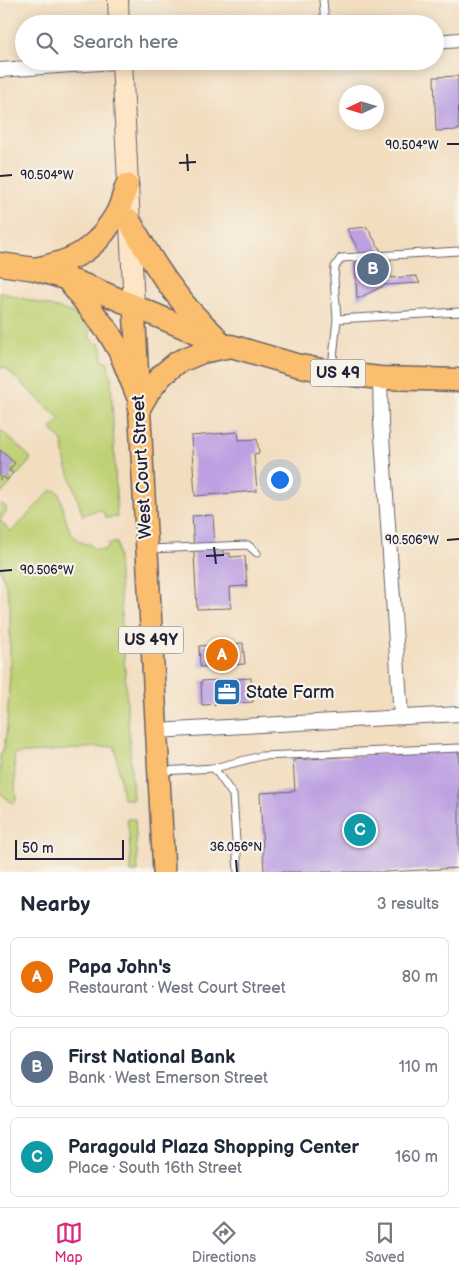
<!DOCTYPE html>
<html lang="en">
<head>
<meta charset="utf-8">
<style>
  :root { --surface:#fff; --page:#f2f2f3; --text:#1f2937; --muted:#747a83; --line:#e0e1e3; --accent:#db2777 }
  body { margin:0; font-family:"Balsamiq Sans",sans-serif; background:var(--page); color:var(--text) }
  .compass { position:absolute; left:339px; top:85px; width:45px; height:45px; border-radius:50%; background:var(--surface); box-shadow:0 2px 12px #0003; rotate:266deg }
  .scale { position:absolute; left:15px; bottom:12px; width:109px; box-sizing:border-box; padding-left:5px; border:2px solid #22223b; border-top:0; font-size:14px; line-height:18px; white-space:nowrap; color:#22223b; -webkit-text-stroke:4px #f7f3e8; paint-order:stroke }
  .you { position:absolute; left:279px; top:479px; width:18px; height:18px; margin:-12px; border:4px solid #fff; border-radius:50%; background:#1a73e8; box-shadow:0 0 0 8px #1a73e833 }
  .badge { display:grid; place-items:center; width:32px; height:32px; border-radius:50%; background:var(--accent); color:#fff; font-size:16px; font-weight:700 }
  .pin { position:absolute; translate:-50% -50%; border:2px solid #fff; box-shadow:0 1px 5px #0006 }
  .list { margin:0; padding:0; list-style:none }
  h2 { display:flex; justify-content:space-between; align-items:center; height:65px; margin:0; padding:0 20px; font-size:21px }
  h2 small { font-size:16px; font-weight:400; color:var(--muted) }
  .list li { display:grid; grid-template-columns:32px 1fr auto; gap:15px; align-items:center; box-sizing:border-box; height:80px; margin:0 10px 10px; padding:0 10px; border:1px solid var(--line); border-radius:8px }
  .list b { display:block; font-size:19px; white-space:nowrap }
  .list p { margin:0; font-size:16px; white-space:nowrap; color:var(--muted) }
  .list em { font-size:16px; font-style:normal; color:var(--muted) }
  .icon { flex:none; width:28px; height:28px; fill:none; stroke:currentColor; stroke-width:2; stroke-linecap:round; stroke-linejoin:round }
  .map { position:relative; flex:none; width:459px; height:872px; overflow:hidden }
  .search { position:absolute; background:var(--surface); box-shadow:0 2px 12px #0003; left:15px; right:15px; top:15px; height:55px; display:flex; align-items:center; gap:12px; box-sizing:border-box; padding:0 18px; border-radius:28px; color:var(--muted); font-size:19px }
  .sheet { height:335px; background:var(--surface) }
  nav { display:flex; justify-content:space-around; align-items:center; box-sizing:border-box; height:70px; border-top:1px solid var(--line); background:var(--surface); font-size:14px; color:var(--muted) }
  nav a { display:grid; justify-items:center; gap:2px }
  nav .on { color:var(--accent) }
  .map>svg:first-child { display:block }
  .green { fill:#bfd174; stroke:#707a58 }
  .building { fill:#bca0e2 }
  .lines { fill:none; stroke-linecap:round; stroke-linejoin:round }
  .service-casing { stroke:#6b6369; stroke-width:9 }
  .minor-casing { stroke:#6b6369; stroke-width:16 }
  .secondary-casing { stroke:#6b6369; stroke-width:22 }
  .primary-casing { stroke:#6b6369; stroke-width:24 }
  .trunk-casing { stroke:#6b6369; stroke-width:25 }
  .service { stroke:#fff; stroke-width:7 }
  .minor { stroke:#fff; stroke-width:14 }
  .secondary { stroke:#fde5c5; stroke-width:20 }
  .primary { stroke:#fbbd6e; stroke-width:21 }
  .trunk { stroke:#fbbd6e; stroke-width:22 }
  .ticks { fill:none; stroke:#22223b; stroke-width:2 }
  .labels { text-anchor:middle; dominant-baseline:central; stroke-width:4.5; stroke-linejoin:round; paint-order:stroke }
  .shield { fill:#f7f3e8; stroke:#62616f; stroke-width:1 }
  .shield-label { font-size:16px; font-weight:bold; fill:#22223b }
  .street-label { font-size:18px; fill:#22223b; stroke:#f7f3e8 }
  .poi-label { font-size:18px; fill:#22223b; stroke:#f7f3e8; text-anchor:start }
  .ticks-label { font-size:12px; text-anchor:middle; fill:#22223b; stroke:#f7f3e8; stroke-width:4.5; stroke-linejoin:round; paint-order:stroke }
</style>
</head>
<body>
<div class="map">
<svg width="459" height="872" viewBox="0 0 459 872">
  <rect width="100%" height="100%" fill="#f7f3e8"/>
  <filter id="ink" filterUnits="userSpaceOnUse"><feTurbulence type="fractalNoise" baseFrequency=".02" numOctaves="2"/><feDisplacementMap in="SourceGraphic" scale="10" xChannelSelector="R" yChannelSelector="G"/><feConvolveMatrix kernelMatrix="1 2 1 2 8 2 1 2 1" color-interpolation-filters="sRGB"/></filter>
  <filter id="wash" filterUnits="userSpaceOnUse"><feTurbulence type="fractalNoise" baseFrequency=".0096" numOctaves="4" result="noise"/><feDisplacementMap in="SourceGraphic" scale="20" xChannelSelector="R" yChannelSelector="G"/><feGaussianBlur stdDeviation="1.12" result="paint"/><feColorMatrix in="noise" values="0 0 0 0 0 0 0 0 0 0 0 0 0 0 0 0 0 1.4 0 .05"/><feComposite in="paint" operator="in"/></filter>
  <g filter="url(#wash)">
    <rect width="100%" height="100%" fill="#f2ddbf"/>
    <g class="green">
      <path d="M0,292l71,20 13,10 7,9 -2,5 5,7 6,1 3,8 -2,8 6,1 4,16 6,140 -11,1 -4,-8 -12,2 -7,4 -18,-55 -2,-17 -3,-5 -9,-10 9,-10 -57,-53 -3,3z"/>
      <path d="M0,431h2l28,26v4l-13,14h-6l2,-2 -4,-3 6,-7 -15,-13z"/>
      <path d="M3,477l4,3 3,-3 1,6 -11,12v-15z"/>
      <path d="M50,491c3,0 5,-1 8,1 2,3 3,9 4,12 4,15 7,40 28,40l3,5 13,1 3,-7h8l16,256h-10l-8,-52 -1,-1h-3l-96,8 -1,2 2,45 -3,2 -2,-1 -11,-9v-38l4,-7 3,-22 3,-57v-64l-4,-20 -6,-16v-66l6,4c2,6 -3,9 -6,13l10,11 3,-1z"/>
      <path d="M127,819h8l3,53h-7l-2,-38z"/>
    </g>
    <g id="blocks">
      <g class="building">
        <path d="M458,76l1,54 -23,1 -2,-54z"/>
        <path d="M367,227l19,33h4l1,18 25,-2 4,7 -35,2 -28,14 -2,-38h9l-17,-32z"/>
        <path d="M238,432l1,8 18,-1 2,14 -5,1 3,37 -62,5 -4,-60z"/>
        <path d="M0,450l15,13 -6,7 4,3 -6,7 -4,-3 -3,3z"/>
        <path d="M213,515l2,33 8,-1v7l7,-1v4l15,-1 2,30 -17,1 1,21 -34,1 -5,-93z"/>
        <path d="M243,643l2,21 -45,3 -1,-21z"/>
        <path d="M251,678l2,24 -51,3 -1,-24z"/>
        <path d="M459,749v119l-72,4h-123l-4,-79 35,-2 -2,-31z"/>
      </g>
    </g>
  </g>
  <g filter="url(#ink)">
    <use href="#blocks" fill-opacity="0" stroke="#6b6369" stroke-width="1"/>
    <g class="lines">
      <g class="service-casing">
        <g id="service">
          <path d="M323,0l2,24"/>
          <path d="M337,319l-3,-40 1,-12 6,-9 118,-7"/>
          <path d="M332,368l5,-49 122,-7"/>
          <path d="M150,549l98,-4 9,8"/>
          <path d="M214,768l47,-12 198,-8"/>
          <path d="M162,771l52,-3 19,27 5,77"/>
        </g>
      </g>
      <g class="minor-casing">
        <g id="minor">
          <path d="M435,42l24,-2"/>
          <path d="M0,70l129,-9"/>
          <path d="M380,378l1,44 20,294"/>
          <path d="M156,731l303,-17"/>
        </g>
      </g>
      <g class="secondary-casing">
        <g id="secondary">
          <path d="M118,0l1,24"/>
          <path d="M122,61l12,245"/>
        </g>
      </g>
      <g class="primary-casing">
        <path id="primary" d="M134,306l30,566"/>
      </g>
      <g class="trunk-casing">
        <g id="trunk">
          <path d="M129,220c16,30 34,59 56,85 9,11 20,21 30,31"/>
          <path d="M0,264l35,5 33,10 26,10 127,54"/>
          <path d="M35,269c33,-7 56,-15 75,-45 3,-4 6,-9 8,-13 4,-9 6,-18 9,-26"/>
          <path d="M68,280l41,53 11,19 19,47"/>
          <path d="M139,408l10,-17 13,-16 16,-13 24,-10 29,-6 65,19 40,8 44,5 79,2"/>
        </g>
      </g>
      <use href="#service" class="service"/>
      <use href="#minor" class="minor"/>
      <use href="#secondary" class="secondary"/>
      <use href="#primary" class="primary"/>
      <use href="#trunk" class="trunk"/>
    </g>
  </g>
  <path class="ticks" d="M447,144h12M187,154l1,17M179,163l17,-1M0,176l12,-1M447,540l12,-1M214,547l2,17M206,556l18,-1M0,571l12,-1M236,860l1,12"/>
  <defs>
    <g id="office-square" transform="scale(1.4375)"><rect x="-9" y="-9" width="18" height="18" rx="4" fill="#1f6fb2" stroke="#f7f3e8"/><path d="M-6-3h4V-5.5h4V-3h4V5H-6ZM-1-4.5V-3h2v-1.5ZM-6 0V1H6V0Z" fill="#fff"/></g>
  </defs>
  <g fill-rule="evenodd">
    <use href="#office-square" x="227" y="692"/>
  </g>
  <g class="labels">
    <g class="shield">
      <rect x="310.5" y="359.5" width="55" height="27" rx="4"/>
      <rect x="118.5" y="626.5" width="65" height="27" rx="4"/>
    </g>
    <g class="shield-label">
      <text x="338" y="373">US 49</text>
      <text x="151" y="640">US 49Y</text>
    </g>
    <g class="street-label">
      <text transform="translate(142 467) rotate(-93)">West Court Street</text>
    </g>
    <g class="poi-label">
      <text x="246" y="692">State Farm</text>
    </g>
  </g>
  <g class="ticks-label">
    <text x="412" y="149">90.504°W</text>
    <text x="47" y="179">90.504°W</text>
    <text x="412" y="544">90.506°W</text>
    <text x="47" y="574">90.506°W</text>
    <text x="236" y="851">36.056°N</text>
  </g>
</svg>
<svg class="compass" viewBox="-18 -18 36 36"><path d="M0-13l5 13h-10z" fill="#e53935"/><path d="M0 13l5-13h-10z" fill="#747a83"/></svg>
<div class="scale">50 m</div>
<div class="you"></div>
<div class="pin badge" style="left:222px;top:655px;background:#e8710a">A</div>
<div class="pin badge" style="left:373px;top:269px;background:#5c6f8a">B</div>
<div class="pin badge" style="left:360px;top:830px;background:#0f9aa8">C</div>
<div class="search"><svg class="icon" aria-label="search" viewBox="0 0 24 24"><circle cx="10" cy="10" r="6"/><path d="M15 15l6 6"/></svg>Search here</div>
</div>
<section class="sheet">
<h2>Nearby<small>3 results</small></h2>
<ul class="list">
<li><span class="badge" style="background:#e8710a">A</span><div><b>Papa John's</b><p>Restaurant · West Court Street</p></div><em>80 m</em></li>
<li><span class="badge" style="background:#5c6f8a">B</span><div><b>First National Bank</b><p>Bank · West Emerson Street</p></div><em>110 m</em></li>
<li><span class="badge" style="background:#0f9aa8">C</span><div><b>Paragould Plaza Shopping Center</b><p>Place · South 16th Street</p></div><em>160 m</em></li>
</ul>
</section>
<nav>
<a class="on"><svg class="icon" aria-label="map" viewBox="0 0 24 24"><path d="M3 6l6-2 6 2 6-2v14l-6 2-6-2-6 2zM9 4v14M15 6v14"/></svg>Map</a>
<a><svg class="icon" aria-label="directions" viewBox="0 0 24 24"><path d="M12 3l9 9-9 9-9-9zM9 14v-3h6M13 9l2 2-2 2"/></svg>Directions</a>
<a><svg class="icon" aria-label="saved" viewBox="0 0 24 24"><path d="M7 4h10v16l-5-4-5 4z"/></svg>Saved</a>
</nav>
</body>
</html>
